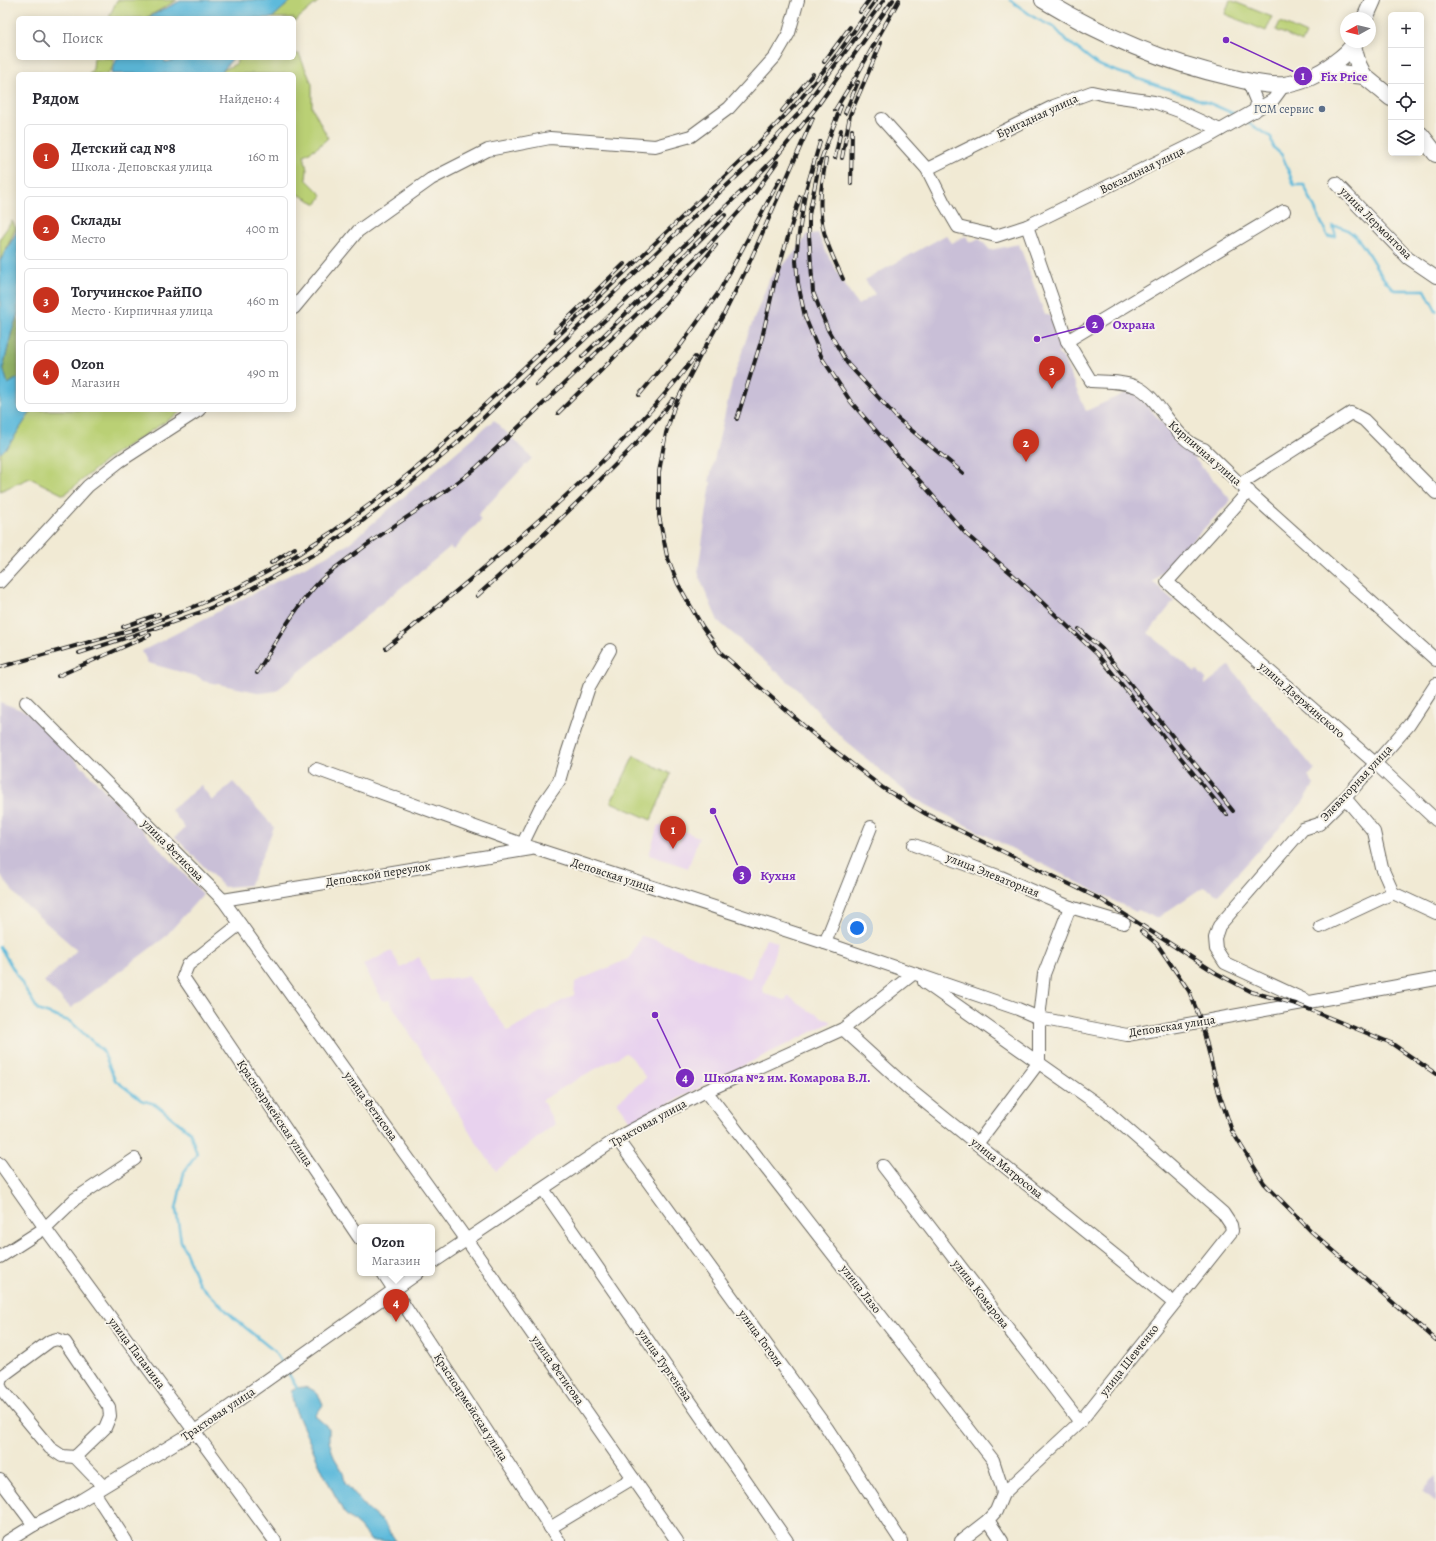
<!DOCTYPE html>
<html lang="ru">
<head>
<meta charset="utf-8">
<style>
  :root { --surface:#fff; --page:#f2f2f3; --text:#2b2b33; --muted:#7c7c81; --line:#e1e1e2; --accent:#c8321e }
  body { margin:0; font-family:Alegreya,serif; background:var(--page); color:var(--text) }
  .controls { position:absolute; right:12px; top:12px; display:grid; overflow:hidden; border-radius:6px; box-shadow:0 2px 10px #0003 }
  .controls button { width:36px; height:36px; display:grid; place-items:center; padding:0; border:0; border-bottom:1px solid var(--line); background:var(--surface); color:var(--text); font:20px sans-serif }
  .compass { position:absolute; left:1340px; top:12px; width:36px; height:36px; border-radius:50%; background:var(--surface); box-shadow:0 2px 10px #0003; rotate:262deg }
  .you { position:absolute; left:857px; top:928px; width:14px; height:14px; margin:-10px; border:3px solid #fff; border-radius:50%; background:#1a73e8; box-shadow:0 0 0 6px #1a73e833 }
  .badge { display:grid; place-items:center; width:26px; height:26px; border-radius:50%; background:var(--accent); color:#fff; font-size:13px; font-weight:700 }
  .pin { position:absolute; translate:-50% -33px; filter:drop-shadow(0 1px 2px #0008) }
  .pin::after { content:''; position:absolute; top:21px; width:14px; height:12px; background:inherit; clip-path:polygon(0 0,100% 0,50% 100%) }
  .popup { position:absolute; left:357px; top:1224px; width:78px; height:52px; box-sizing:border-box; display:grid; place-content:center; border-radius:6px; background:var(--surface); filter:drop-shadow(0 1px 3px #0005); font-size:13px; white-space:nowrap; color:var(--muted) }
  .popup b { font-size:15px; color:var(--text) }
  .popup::after { content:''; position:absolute; left:50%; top:100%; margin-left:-8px; border:8px solid transparent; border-top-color:var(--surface) }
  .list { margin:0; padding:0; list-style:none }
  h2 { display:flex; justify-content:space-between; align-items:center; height:52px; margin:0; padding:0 16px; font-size:17px }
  h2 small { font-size:13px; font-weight:400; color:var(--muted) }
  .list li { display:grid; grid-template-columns:26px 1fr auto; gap:12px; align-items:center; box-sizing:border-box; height:64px; margin:0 8px 8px; padding:0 8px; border:1px solid var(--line); border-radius:6px }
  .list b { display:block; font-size:15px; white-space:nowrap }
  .list p { margin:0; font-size:13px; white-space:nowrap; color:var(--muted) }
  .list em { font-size:13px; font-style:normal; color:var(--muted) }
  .icon { flex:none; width:22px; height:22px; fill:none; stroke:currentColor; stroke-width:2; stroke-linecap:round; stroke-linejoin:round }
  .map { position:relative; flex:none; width:1436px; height:1541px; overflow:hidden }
  .search { position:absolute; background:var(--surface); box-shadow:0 2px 10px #0003; left:16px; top:16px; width:280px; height:44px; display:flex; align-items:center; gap:10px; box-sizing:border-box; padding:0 14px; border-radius:6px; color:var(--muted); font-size:15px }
  .panel { position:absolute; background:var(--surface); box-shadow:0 2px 10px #0003; left:16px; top:72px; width:280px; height:340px; border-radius:6px }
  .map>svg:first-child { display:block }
  .built { fill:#e8d2ee }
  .industrial { fill:#c9bfd7 }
  .green { fill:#bad075; stroke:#6b7648 }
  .forest { fill:#93b266; stroke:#586741 }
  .water { fill:#5dbadb; stroke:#3c6b7c }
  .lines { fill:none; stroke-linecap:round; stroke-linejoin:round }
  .stream { stroke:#5dbadb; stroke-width:2.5 }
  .minor-casing { stroke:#67645c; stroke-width:14 }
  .major-casing { stroke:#67645c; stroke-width:18 }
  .minor { stroke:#fff; stroke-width:12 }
  .major { stroke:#fff; stroke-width:16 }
  .rail-casing { stroke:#1c1c1c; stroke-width:4 }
  .rail { stroke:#f7f3e8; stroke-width:2.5; stroke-dasharray:8; stroke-linecap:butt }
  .service-dot { fill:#5c6f8a; stroke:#f7f3e8; stroke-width:1.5 }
  .labels { text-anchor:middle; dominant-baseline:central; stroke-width:4; stroke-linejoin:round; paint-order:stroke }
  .service-label { font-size:12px; fill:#4e5e75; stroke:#f7f3e8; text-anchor:end }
  .street-label { font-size:12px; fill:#1c1c1c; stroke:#f7f3e8 }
  .leader { fill:none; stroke:#7b2cbf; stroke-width:1.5 }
  .callout-dot { fill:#7b2cbf; stroke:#f7f3e8; stroke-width:1.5 }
  .mark-label { font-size:12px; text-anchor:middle; font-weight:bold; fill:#fff }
  .callout-label { font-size:13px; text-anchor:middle; font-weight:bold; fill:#7b2cbf; stroke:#f7f3e8; stroke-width:4; stroke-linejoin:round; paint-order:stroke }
</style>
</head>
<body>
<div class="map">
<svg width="1436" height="1541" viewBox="0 0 1436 1541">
  <rect width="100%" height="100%" fill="#f7f3e8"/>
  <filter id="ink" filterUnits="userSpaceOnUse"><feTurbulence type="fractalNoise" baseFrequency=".025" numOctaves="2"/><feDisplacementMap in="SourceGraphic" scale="8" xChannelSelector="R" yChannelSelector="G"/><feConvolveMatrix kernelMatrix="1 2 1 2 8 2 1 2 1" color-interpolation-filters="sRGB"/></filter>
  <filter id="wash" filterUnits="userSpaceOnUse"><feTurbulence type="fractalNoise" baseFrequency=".012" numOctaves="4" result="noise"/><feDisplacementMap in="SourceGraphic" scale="16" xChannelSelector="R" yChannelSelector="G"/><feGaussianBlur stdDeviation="0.9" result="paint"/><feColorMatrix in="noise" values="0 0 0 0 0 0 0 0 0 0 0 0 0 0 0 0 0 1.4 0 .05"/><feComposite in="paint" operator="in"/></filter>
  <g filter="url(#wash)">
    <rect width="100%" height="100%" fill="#f1ead4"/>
    <g class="built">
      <path d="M658,825l14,5 -3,9 10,3 4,-11 16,6 -11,31 -39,-13z"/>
      <path d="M641,936l15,4 94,39 16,-40 12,3 -15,47 1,5 21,6 3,-4 20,14 24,12 -128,63 -72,38 -15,-21 29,-24 -14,-20 -6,-5 -40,21 -44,26 13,24 -59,47 -20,-29 -87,-142 -6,1 -20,-36 28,-14 10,17 18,-11 11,24 38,-5 40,55 34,-20 32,-16 1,-13 55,-24z"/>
    </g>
    <g class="industrial">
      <path d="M818,233l8,19 23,40 9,13 17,-11 -10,-14 81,-45 6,8 14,-7 4,7 9,-5 11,12 29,-6 26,71h5l13,35 -6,3 6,5 23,53 44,-20 5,1 96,108 -78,82 21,19 -26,32 47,39 2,-2 9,9 -2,4 1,2 24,-19 86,104 -7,6 6,9 -11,17 -85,93 -15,-8 -46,31 -19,-8 -2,2 -223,-114 -70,-59 -46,-50 -79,-68 -18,-42 -2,-8 13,-89h-2l24,-103 15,-45 22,-56 29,-30 7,-13z"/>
      <path d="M494,420l38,38 -54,57 3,5 -28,30 -3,-3 -174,144 -14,2 -59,-12 -4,-4 -51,-14 -6,-12 205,-106z"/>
      <path d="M0,702l32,12 171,180 -39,44 -93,70 -27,-26 33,-32 -57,-50 -20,-25z"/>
      <path d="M233,782l41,45 -24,58 -26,2 -49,-50 10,-9 -14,-18 30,-25 11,16z"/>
      <path d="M1436,1476v26l-13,-11z"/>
    </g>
    <g class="green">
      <path d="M117,0h60l-31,18h-36v-3z"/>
      <path d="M292,0h28l-26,22v-4h-22z"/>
      <path d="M1230,0l42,17 -6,14 -41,-17z"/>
      <path d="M1280,22l26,12 -4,8 -26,-12z"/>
      <path d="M294,54h5l13,30v23l16,31 -10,9 -14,8 3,15 -1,9 16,16 -5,9 -23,-12v-118h-74l3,-4 13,-6 2,-6h56z"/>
      <path d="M94,58h20l-1,8 -5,8h-19l4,-5z"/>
      <path d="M12,221l4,7 -16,34v-24z"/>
      <path d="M32,410h152l-73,46 -47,39 -34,-17 -30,13v-37l9,-9z"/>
      <path d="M634,756l37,18 -20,46 -40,-18z"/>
    </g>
    <path class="forest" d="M18,314v64l-10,6 -5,-16 9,-37z"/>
    <g class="water">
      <path d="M182,0h110l-20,18h-125z"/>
      <path d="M117,58h47l1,4 24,-4h44l-13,16h-109z"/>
      <path d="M18,225v89l-6,17 -9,37 5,16 10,-6v32h14l-23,35 -9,9v-193l16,-28z"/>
      <path d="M303,1387c12,2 16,6 20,18l-8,11 14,12v13l5,16 9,15 2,11 22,26 17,14 12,18h-25l-11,-14 -16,-14 -21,-41 -29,-65 -3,-16 6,-3z"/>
    </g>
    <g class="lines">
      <g class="stream">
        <path d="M1010,0l25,18 20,10 10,11 33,26 111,38 28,12"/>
        <path d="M1248,123l23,14 2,10 9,8 12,30h10l24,52 8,-1 -3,-10c25,0 36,32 49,50 3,5 8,9 12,14h31l11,21"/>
        <path d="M0,947l38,63 33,12 32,29 12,29 26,20 14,4 35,28 7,22 -13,18 -8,37 5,32 18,43 36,35 39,32 9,14"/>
        <path d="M287,1371l10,17"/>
      </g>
    </g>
  </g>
  <g filter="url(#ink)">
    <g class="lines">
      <g class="minor-casing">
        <g id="minor">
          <path d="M1248,81l9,22 -2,8"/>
          <path d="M882,119l45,50 17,34 14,24 38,9 31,-10 181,-89 65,-37 11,-15"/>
          <path d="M927,169l127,-63 38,-14 14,3 48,7 25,9 41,19"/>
          <path d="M1336,183l72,75 28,19"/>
          <path d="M1027,226l40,115 24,40c16,1 31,0 46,6 24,11 37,55 67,62l36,35 196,176"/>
          <path d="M294,308l64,-77 73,-52 57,-29 62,-12 105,8 36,-10 38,-28 46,-51 14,-24 9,-33"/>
          <path d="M1067,341l217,-130"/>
          <path d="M1240,484l111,-71 13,7 72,73"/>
          <path d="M1249,491l-82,91 208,181 61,57"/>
          <path d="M0,582l88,-96 32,-25 79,-51"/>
          <path d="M26,702l197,198 243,339 211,302"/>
          <path d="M316,769l217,79 292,95 193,66 21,9 88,17 309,-56"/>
          <path d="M1345,798l29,34 8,36 11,25 43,20"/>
          <path d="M522,845l18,-37 19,-27 6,-21 24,-73 21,-37"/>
          <path d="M914,845l87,32 69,30"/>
          <path d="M223,900l308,-51"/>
          <path d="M240,924l-52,41 -5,12 177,262"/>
          <path d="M1320,927l73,-34"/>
          <path d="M825,943l46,-116"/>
          <path d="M924,982l179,126 120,105 8,12 1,6 -152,191 -77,72 -7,17 -8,9 14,21"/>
          <path d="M1309,1002l-84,-39 -9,-14 -1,-11 4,-12 84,-97 16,-5 26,-26 64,-73 27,-41"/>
          <path d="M843,1029l67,61 264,213"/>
          <path d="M706,1091l287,369 9,28 1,6"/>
          <path d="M617,1139l210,289 74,113"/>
          <path d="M977,1144l62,-82v-44l5,-44 26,-67 54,16"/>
          <path d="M0,1164l45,64 230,313"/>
          <path d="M883,1166l197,256"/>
          <path d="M543,1189l244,352"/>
          <path d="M0,1257l45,-29 30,-29 60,-40"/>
          <path d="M432,1263l192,-129 82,-43 137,-62 70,-55"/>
          <path d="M383,1273l176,268"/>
          <path d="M0,1381l1,-4 49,-36 7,-2 8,3 44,65 1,9 -5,12 -30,29 -13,-1 -12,-8 -49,-59 -1,-4"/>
          <path d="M75,1457l28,29"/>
          <path d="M0,1480l34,45"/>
          <path d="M94,1492l32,49"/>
          <path d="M550,1528l83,-50"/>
          <path d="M8,1541l26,-16 44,-23 117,-71 223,-158"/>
          <path d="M961,1541l27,-21"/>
        </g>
      </g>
      <g class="major-casing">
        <g id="major">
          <path d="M1043,0c58,35 121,62 187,77 15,4 39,9 54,8 17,-2 36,-11 50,-22 7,-5 17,-13 21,-21"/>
          <path d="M1365,18l8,-18"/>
          <path d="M1353,46l5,18 6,12 27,22"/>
          <path d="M1324,71l40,5"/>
          <path d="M1421,135l15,19"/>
        </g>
      </g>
      <use href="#minor" class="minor"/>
      <use href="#major" class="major"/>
      <g class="rail-casing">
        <g id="rail">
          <path d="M860,12l9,-12"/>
          <path d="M824,62l26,-35"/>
          <path d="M852,84l47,-84"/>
          <path d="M841,106l-22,59 -10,50v20l4,57 15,38 19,33 51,56 65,54"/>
          <path d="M835,110l19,-31"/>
          <path d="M782,111l31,-37"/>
          <path d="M845,113l13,-31"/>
          <path d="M813,118l-66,150 -22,44 -26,46 -25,49 -8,26 -7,39v44l8,40 11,28 24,42 19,27 91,80 71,55 43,26 176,86 114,73 36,19 44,12 95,39 45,31"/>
          <path d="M820,142l-15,51 -7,47 -2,21 2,22 7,34 17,41 29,44 116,133 45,39 85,80 130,161"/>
          <path d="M835,158l6,-28"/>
          <path d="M842,158l8,-43 31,-72"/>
          <path d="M826,159c-3,18 -7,37 -5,55 1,22 13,45 22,65"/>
          <path d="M851,184l1,-54"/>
          <path d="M750,200l27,-38"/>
          <path d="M555,331l69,-67"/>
          <path d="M582,357l143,-142"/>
          <path d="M536,385l206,-194 35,-35 39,-48 77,-108"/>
          <path d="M639,395l39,-46 41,-57 61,-113"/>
          <path d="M558,413c55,-54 110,-108 158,-168"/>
          <path d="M737,419l25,-81 13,-58 25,-83"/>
          <path d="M271,563l24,-15"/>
          <path d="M477,596c41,-37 82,-75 121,-114 27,-27 54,-53 75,-83"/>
          <path d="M123,627l36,-13"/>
          <path d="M1079,629l23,20 131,162"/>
          <path d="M386,648c44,-35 87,-70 129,-107 65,-56 127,-115 180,-184"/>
          <path d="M79,653l74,-24 48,-17 37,-16 82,-45 45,-32 44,-34 47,-41 252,-241 52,-48 40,-43 84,-112"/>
          <path d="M0,667l136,-38 62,-24 41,-18 48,-26 45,-29 48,-35 46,-37 153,-144 168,-161 50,-52 42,-51 37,-52"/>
          <path d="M257,673c19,-32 38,-66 64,-93 12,-11 26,-21 39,-30 38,-29 80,-52 117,-83l232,-222 45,-50"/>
          <path d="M58,676l92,-41"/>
          <path d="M1141,931l16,13 32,47 12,30 18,72 13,38 32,52 48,49 124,108"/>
        </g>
      </g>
      <use href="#rail" class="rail"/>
    </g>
  </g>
  <circle class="service-dot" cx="1322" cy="109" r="4"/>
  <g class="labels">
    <g class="service-label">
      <text x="1314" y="109">ГСМ сервис</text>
    </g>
    <g class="street-label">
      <text transform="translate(1037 116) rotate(-25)">Бригадная улица</text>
      <text transform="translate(1142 170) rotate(-26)">Вокзальная улица</text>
      <text transform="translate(1376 223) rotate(45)">улица Лермонтова</text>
      <text transform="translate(1205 453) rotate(41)">Кирпичная улица</text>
      <text transform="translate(1302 700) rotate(41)">улица Дзержинского</text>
      <text transform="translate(1356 783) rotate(-47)">Элеваторная улица</text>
      <text transform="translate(173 850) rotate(45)">улица Фетисова</text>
      <text transform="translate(378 874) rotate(-9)">Деповской переулок</text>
      <text transform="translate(613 875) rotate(18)">Деповская улица</text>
      <text transform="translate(993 875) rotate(22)">улица Элеваторная</text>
      <text transform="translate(1172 1026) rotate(-9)">Деповская улица</text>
      <text transform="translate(371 1106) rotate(54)">улица Фетисова</text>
      <text transform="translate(275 1113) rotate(56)">Красноармейская улица</text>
      <text transform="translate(648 1123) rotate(-29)">Трактовая улица</text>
      <text transform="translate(1007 1168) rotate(39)">улица Матросова</text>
      <text transform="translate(861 1289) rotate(52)">улица Лазо</text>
      <text transform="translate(981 1294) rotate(52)">улица Комарова</text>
      <text transform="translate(761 1338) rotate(54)">улица Гоголя</text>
      <text transform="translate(137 1353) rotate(53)">улица Папанина</text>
      <text transform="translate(1129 1360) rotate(-52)">улица Шевченко</text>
      <text transform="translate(665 1365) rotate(55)">улица Тургенева</text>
      <text transform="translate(558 1370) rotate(55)">улица Фетисова</text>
      <text transform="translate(471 1407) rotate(57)">Красноармейская улица</text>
      <text transform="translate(218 1414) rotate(-34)">Трактовая улица</text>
    </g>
  </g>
  <path class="leader" d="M1226 40L1303 76M1037 339L1095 324M713 811L742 875M655 1015L685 1078"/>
  <g class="callout-dot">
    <circle cx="1226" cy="40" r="4"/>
    <circle cx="1037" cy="339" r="4"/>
    <circle cx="713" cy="811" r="4"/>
    <circle cx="655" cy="1015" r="4"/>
    <circle cx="1303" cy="76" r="10"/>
    <circle cx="1095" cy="324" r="10"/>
    <circle cx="742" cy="875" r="10"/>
    <circle cx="685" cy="1078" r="10"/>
  </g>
  <g class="mark-label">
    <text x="1303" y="80">1</text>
    <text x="1095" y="328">2</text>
    <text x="742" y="879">3</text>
    <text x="685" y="1082">4</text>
  </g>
  <g class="callout-label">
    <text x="1344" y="81">Fix Price</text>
    <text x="1134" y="329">Охрана</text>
    <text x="778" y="880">Кухня</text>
    <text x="787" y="1082">Школа №2 им. Комарова В.Л.</text>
  </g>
</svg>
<div class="controls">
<button>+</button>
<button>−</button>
<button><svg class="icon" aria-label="locate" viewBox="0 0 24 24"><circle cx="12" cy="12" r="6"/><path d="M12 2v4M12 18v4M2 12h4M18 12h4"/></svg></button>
<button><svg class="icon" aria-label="layers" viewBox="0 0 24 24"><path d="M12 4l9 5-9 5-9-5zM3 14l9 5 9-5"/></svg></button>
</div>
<svg class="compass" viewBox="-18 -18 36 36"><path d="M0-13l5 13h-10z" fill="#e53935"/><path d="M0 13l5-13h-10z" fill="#7c7c81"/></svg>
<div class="you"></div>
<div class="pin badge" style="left:673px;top:849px">1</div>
<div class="pin badge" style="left:1026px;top:462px">2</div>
<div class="pin badge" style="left:1052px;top:389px">3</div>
<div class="pin badge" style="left:396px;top:1322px">4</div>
<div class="popup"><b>Ozon</b>Магазин</div>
<div class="search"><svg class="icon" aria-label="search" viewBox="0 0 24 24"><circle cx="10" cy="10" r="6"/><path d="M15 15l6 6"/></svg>Поиск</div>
<section class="panel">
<h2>Рядом<small>Найдено: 4</small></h2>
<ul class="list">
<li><span class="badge">1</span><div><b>Детский сад №8</b><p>Школа · Деповская улица</p></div><em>160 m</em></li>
<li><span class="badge">2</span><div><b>Склады</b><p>Место</p></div><em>400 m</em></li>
<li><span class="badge">3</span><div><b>Тогучинское РайПО</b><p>Место · Кирпичная улица</p></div><em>460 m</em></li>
<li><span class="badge">4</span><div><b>Ozon</b><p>Магазин</p></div><em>490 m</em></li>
</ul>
</section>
</div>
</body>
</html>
